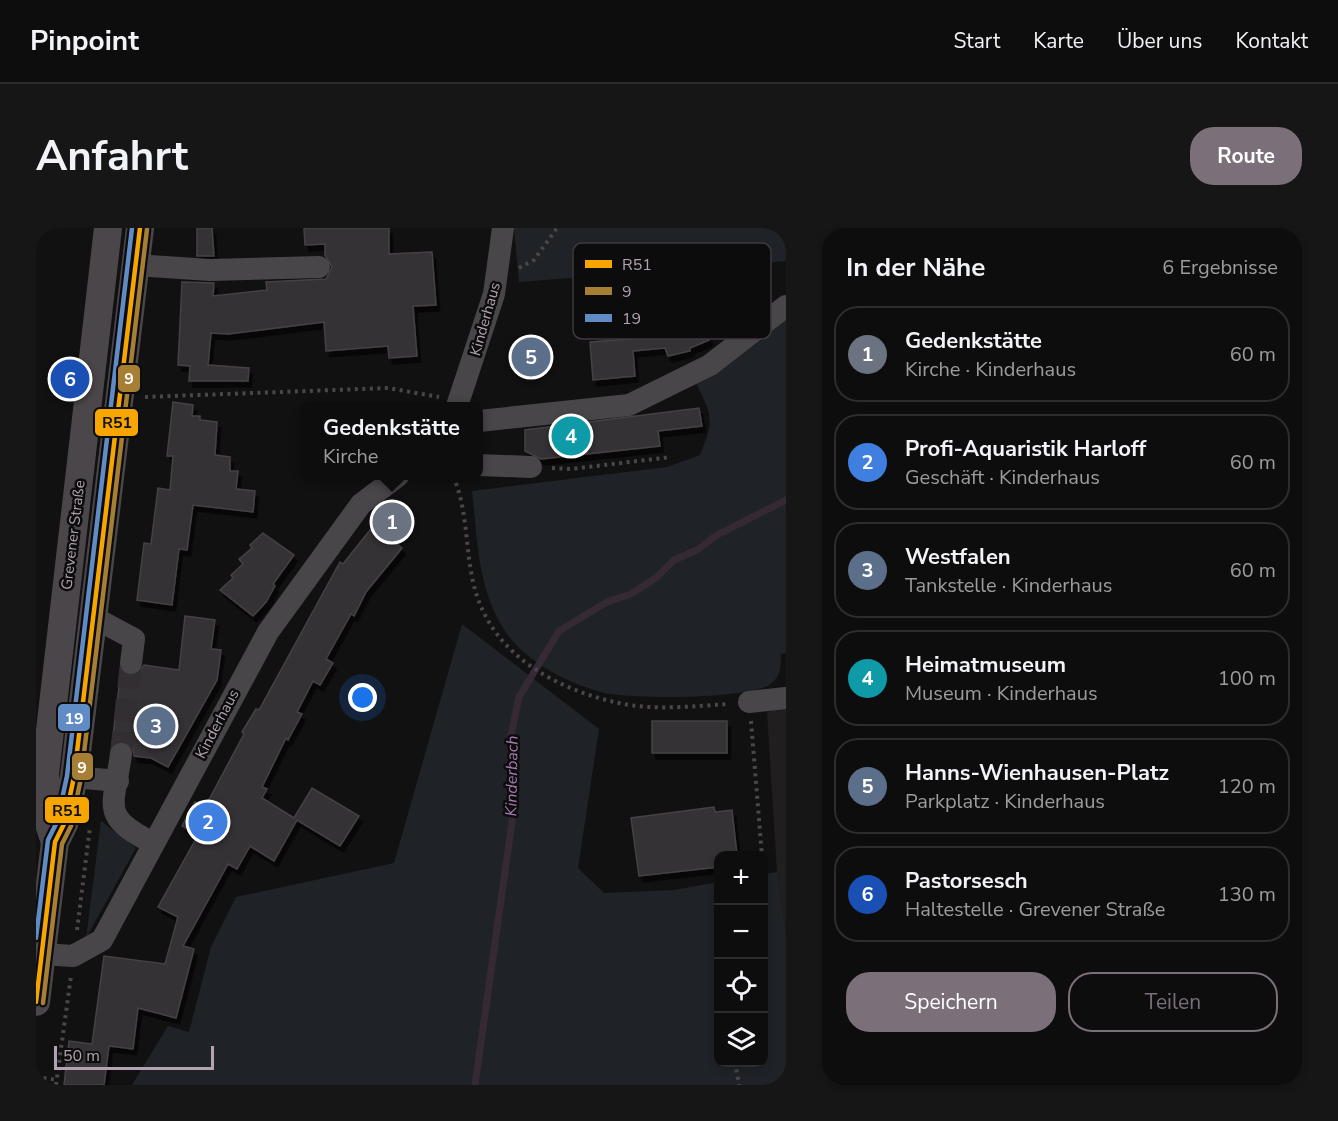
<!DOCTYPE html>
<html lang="de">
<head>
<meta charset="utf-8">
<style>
  :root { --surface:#0e0d0e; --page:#171617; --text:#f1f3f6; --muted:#9b9c9e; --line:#2e2d2e; --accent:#7b707a }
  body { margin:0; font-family:"Nunito Sans",sans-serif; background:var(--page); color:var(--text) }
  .controls { position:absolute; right:18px; bottom:18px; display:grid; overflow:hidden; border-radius:12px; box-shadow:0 3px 9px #0003 }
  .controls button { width:54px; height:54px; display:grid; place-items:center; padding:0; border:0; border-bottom:2px solid var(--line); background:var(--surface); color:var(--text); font:30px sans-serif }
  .scale { position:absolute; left:18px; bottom:15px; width:160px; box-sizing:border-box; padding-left:6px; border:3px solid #b3a3b2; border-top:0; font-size:16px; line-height:21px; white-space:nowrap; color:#b3a3b2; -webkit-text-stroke:4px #0d0c0d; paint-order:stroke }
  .you { position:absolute; left:327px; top:470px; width:21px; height:21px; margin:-15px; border:4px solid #fff; border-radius:50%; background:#1a73e8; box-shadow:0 0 0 9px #1a73e833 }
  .badge { display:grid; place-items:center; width:39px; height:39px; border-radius:50%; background:var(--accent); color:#fff; font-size:20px; font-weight:700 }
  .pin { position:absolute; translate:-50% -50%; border:3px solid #fff; box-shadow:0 2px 6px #0006 }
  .popup { position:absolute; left:264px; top:174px; width:183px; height:78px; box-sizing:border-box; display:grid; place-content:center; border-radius:12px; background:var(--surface); filter:drop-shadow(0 2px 4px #0005); font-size:20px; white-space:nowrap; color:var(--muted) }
  .popup b { font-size:22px; color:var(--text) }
  .popup::after { content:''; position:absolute; left:50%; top:100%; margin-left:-12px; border:12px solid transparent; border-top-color:var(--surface) }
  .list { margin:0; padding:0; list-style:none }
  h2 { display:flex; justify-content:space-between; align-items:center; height:78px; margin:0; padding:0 24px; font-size:26px }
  h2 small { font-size:20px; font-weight:400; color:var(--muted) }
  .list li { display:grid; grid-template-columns:39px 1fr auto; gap:18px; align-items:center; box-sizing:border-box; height:96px; margin:0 12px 12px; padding:0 12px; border:2px solid var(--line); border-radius:24px }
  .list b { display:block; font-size:22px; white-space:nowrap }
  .list p { margin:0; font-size:20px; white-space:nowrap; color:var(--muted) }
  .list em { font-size:20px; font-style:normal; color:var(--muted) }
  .actions { display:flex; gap:12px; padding:18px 24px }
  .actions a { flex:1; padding:14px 0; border:2px solid var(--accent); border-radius:24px; text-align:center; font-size:21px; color:var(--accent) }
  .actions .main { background:var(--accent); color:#fff }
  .icon { flex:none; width:33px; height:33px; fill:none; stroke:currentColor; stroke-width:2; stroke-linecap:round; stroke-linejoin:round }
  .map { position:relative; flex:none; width:750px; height:857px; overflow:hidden; border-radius:24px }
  header { display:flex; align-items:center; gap:36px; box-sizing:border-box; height:84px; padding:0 30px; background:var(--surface); border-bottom:2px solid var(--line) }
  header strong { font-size:28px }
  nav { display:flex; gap:33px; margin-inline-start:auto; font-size:21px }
  .intro { display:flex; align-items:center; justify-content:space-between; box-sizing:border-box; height:144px; padding:0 36px }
  h1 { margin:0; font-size:42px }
  .button { padding:15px 27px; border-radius:24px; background:var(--accent); color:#fff; font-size:21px; font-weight:700 }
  main { display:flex; gap:36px; padding:0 36px }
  aside { flex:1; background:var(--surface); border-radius:24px; box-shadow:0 3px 9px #0003 }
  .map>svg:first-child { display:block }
  .built { fill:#201e1f }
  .green { fill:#1f2327 }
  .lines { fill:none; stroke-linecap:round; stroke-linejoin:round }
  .stream { stroke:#352936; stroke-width:7 }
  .building { fill:#343134; stroke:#464145; stroke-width:1.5; filter:url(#shadow) }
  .minor-tunnel { stroke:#322e32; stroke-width:22; stroke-dasharray:22 11; stroke-linecap:butt }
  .path { stroke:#4a4649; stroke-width:4; stroke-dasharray:3 4.5; stroke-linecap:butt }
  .minor { stroke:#494649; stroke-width:22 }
  .major { stroke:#4a4649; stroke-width:28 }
  .bus-1-casing { stroke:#0d0c0d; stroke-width:9 }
  .bus-2-casing { stroke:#0d0c0d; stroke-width:9 }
  .bus-3-casing { stroke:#0d0c0d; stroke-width:9 }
  .bus-1 { stroke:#f7a600; stroke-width:4.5 }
  .bus-2 { stroke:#a67f35; stroke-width:4.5 }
  .bus-3 { stroke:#608bc4; stroke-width:4.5 }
  .labels { text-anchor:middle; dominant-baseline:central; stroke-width:5; stroke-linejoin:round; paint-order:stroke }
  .street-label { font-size:15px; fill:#b3a3b2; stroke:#0d0c0d }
  .water-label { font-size:16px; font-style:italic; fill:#a57aae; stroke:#0d0c0d }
  .key { fill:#0d0c0d; stroke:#3f393f; stroke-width:1.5 }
  .key-label { font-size:16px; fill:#b3a3b2 }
  .line-badge { stroke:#0d0c0d; stroke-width:2 }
  .badge-label { font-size:16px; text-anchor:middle; font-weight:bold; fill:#fff }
  .pale-badge-label { font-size:16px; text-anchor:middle; font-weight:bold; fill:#111 }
</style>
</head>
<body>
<header>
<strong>Pinpoint</strong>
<nav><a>Start</a><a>Karte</a><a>Über uns</a><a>Kontakt</a></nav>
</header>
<div class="intro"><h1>Anfahrt</h1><a class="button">Route</a></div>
<main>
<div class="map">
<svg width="750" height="857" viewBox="0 0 750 857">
  <defs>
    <filter id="shadow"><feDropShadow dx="3.5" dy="6" stdDeviation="0" flood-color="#0009"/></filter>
  </defs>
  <rect width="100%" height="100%" fill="#121112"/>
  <path class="built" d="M750,478v229l-9,-63 -10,-160z"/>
  <g class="green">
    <path d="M478,0h272v33l-267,21z"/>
    <path d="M750,84v341l-5,1c0,11 0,21 -9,29 -20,17 -140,16 -167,10 -34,-8 -77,-30 -97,-58 -31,-43 -30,-93 -36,-144l195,-24 33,-12c14,-35 13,-38 -4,-72z"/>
    <path d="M426,396l137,105 -21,139 26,25 70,-3 44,-8v180h46v-188l13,-2 9,63v150h-654l36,-59 21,6 22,-85 25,-50 158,-34z"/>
    <path d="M65,593l35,27 -50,90z"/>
  </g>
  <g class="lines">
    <path class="stream" d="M439,857l37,-263 3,-57 -5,-25 9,-43 40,-66 48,-29 24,-8 25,-16 18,-18 23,-10 20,-15 69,-35"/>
  </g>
  <g class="building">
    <path d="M161,0h15l2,28h-17z"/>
    <path d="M268,0h85v26l43,-2 4,53 -23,1 4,50 -28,2 -1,-12 -62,5 -2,-29 -96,12 -17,-1 -3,32 41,3 -1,13h-59l1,-15 -12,-1 4,-83 32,1 -1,13 54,-6 -1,-8 60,-3 6,-12 -7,-12v-11l-20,1z"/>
    <path d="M630,76l9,24 8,-4 1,3 18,-11 7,24 -19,8v3l-22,5 -3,-8 -32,3 2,25 -42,4 -3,-38 41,-3 -1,-20 16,-2 -2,-5z"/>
    <path d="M137,174l20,3 -1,11h8v4l17,2 -2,33 15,2v14h8l-2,18 19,2 -2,21 -60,-7 -6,45 -8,-1 -7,56 -35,-5 7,-57 7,1 7,-56 12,2 3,-34h-6z"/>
    <path d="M663,180l3,18 -44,5 2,15 -119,13 -16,-8v-21z"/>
    <path d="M338,297l28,23 -36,44 -12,24 -3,-2 -25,45 7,4 -13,22 -7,-4 -16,31 5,2 -14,26 -2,-2 -24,49 5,2 -5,9 32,20 18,-30 47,28 -19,30 -43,-26 -23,41 -24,-15 -13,23 -9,-5 -45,82 11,3 -18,69 -38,-10 -5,41 -24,-3 -5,39h-40l5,-44 23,3 12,-88 61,8 13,-47 -20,-10 40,-72 -16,-9 13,-24 10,5 39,-73 -2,-2 14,-23 3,1 81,-148 3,2z"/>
    <path d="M227,305l31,22 -21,29 2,2 -9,16 -13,14 -33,-26 13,-12 -2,-3 12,-11 -4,-5 13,-11 -2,-3z"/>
    <path d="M149,388l30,4 -4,29 10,1 -4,30 -49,87 -17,-9 -17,-2 -1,-7 -9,-8 -12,3 9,-73 8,5h7l8,-11 35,5z"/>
    <rect x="616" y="493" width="75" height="32"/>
    <path d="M678,579l1,5 17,-2 5,45h-19v12l-79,9 -8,-58z"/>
  </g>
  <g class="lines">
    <path class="minor-tunnel" d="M85,526l10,-91"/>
    <g class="path">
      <path d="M483,40l15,-8 23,-32"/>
      <path d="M109,169l243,-9 51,9"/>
      <path d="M516,240l19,1 100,-12"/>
      <path d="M417,248c18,40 10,87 27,128 22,56 82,87 139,99 34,8 75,3 109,1"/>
      <path d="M715,493l11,135"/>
      <path d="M41,702l13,-103"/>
      <path d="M699,834l4,23"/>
      <path d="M0,849l21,3"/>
      <path d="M20,857l15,-109"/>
    </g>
    <g class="minor">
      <path d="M99,37l75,5 109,-3"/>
      <path d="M421,178l37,-112 9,-66"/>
      <path d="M443,193l150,-16 81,-40 76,-59"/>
      <path d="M443,237l52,2"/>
      <path d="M57,389l41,22 -3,24"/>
      <path d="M713,474l37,-4"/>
      <path d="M85,526c-7,53 -22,62 32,89"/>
      <path d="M38,549l44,4"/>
      <path d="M6,726l31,2 29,-16 166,-308 93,-128 37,-28"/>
    </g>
    <g class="major">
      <path d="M19,614l-7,-21 -3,-47 63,-546"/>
      <path d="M0,774l19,-160 9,-18 10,-47 66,-549"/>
    </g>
    <g class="bus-1-casing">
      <path id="bus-1" d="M0,774l19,-160 9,-18 10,-47 66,-549"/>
    </g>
    <g class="bus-2-casing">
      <path id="bus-2" d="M7,775l19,-159 9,-18 10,-48 66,-549"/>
    </g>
    <g class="bus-3-casing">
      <path id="bus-3" d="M0,710l12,-98 9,-18 10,-46 65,-548"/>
    </g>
    <use href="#bus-1" class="bus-1"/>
    <use href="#bus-2" class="bus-2"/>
    <use href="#bus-3" class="bus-3"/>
  </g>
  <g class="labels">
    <g class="street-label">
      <text transform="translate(449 91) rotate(-74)">Kinderhaus</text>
      <text transform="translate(37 307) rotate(-83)">Grevener Straße</text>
      <text transform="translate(181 496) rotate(-62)">Kinderhaus</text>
    </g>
    <g class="water-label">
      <text transform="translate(476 548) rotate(-89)">Kinderbach</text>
    </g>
  </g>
  <rect x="537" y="15" width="198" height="96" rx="9" class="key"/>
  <rect x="549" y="32" width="27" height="8" fill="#f7a600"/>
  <rect x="549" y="59" width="27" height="8" fill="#a67f35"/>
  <rect x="549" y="86" width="27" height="8" fill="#608bc4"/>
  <g class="key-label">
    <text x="586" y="42">R51</text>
    <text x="586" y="69">9</text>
    <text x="586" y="96">19</text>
  </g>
  <g class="line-badge">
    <rect x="81" y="136" width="24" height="29" rx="6" fill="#a67f35"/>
    <rect x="58" y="180" width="45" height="29" rx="6" fill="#f7a600"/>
    <rect x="21" y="475" width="34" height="29" rx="6" fill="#608bc4"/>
    <rect x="35" y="524" width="23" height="29" rx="6" fill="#a67f35"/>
    <rect x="8" y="568" width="46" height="28" rx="6" fill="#f7a600"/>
  </g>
  <g class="badge-label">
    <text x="93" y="156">9</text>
    <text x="38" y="496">19</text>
    <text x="46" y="545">9</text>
  </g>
  <g class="pale-badge-label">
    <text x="81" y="200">R51</text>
    <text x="31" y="588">R51</text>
  </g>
</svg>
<div class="controls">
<button>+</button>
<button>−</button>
<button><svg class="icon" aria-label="locate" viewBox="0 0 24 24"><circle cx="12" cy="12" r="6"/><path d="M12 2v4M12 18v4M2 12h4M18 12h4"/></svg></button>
<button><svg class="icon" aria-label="layers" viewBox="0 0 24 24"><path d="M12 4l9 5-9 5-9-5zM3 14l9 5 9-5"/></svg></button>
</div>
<div class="scale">50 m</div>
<div class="you"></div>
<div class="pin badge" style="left:356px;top:294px;background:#6b7280">1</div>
<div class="popup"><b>Gedenkstätte</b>Kirche</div>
<div class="pin badge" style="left:172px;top:594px;background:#3f7fe0">2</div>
<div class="pin badge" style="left:120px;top:498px;background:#5c6f8a">3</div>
<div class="pin badge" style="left:535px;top:208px;background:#0f9aa8">4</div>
<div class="pin badge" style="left:495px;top:129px;background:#5c6f8a">5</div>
<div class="pin badge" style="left:34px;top:151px;background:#1a4fb4">6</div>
</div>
<aside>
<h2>In der Nähe<small>6 Ergebnisse</small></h2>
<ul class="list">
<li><span class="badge" style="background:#6b7280">1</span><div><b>Gedenkstätte</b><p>Kirche · Kinderhaus</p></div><em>60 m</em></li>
<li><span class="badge" style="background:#3f7fe0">2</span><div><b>Profi-Aquaristik Harloff</b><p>Geschäft · Kinderhaus</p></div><em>60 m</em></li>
<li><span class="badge" style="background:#5c6f8a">3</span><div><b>Westfalen</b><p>Tankstelle · Kinderhaus</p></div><em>60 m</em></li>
<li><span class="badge" style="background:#0f9aa8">4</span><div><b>Heimatmuseum</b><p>Museum · Kinderhaus</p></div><em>100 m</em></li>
<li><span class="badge" style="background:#5c6f8a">5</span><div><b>Hanns-Wienhausen-Platz</b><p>Parkplatz · Kinderhaus</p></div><em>120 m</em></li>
<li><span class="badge" style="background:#1a4fb4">6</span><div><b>Pastorsesch</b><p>Haltestelle · Grevener Straße</p></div><em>130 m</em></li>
</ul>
<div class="actions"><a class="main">Speichern</a><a>Teilen</a></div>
</aside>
</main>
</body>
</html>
